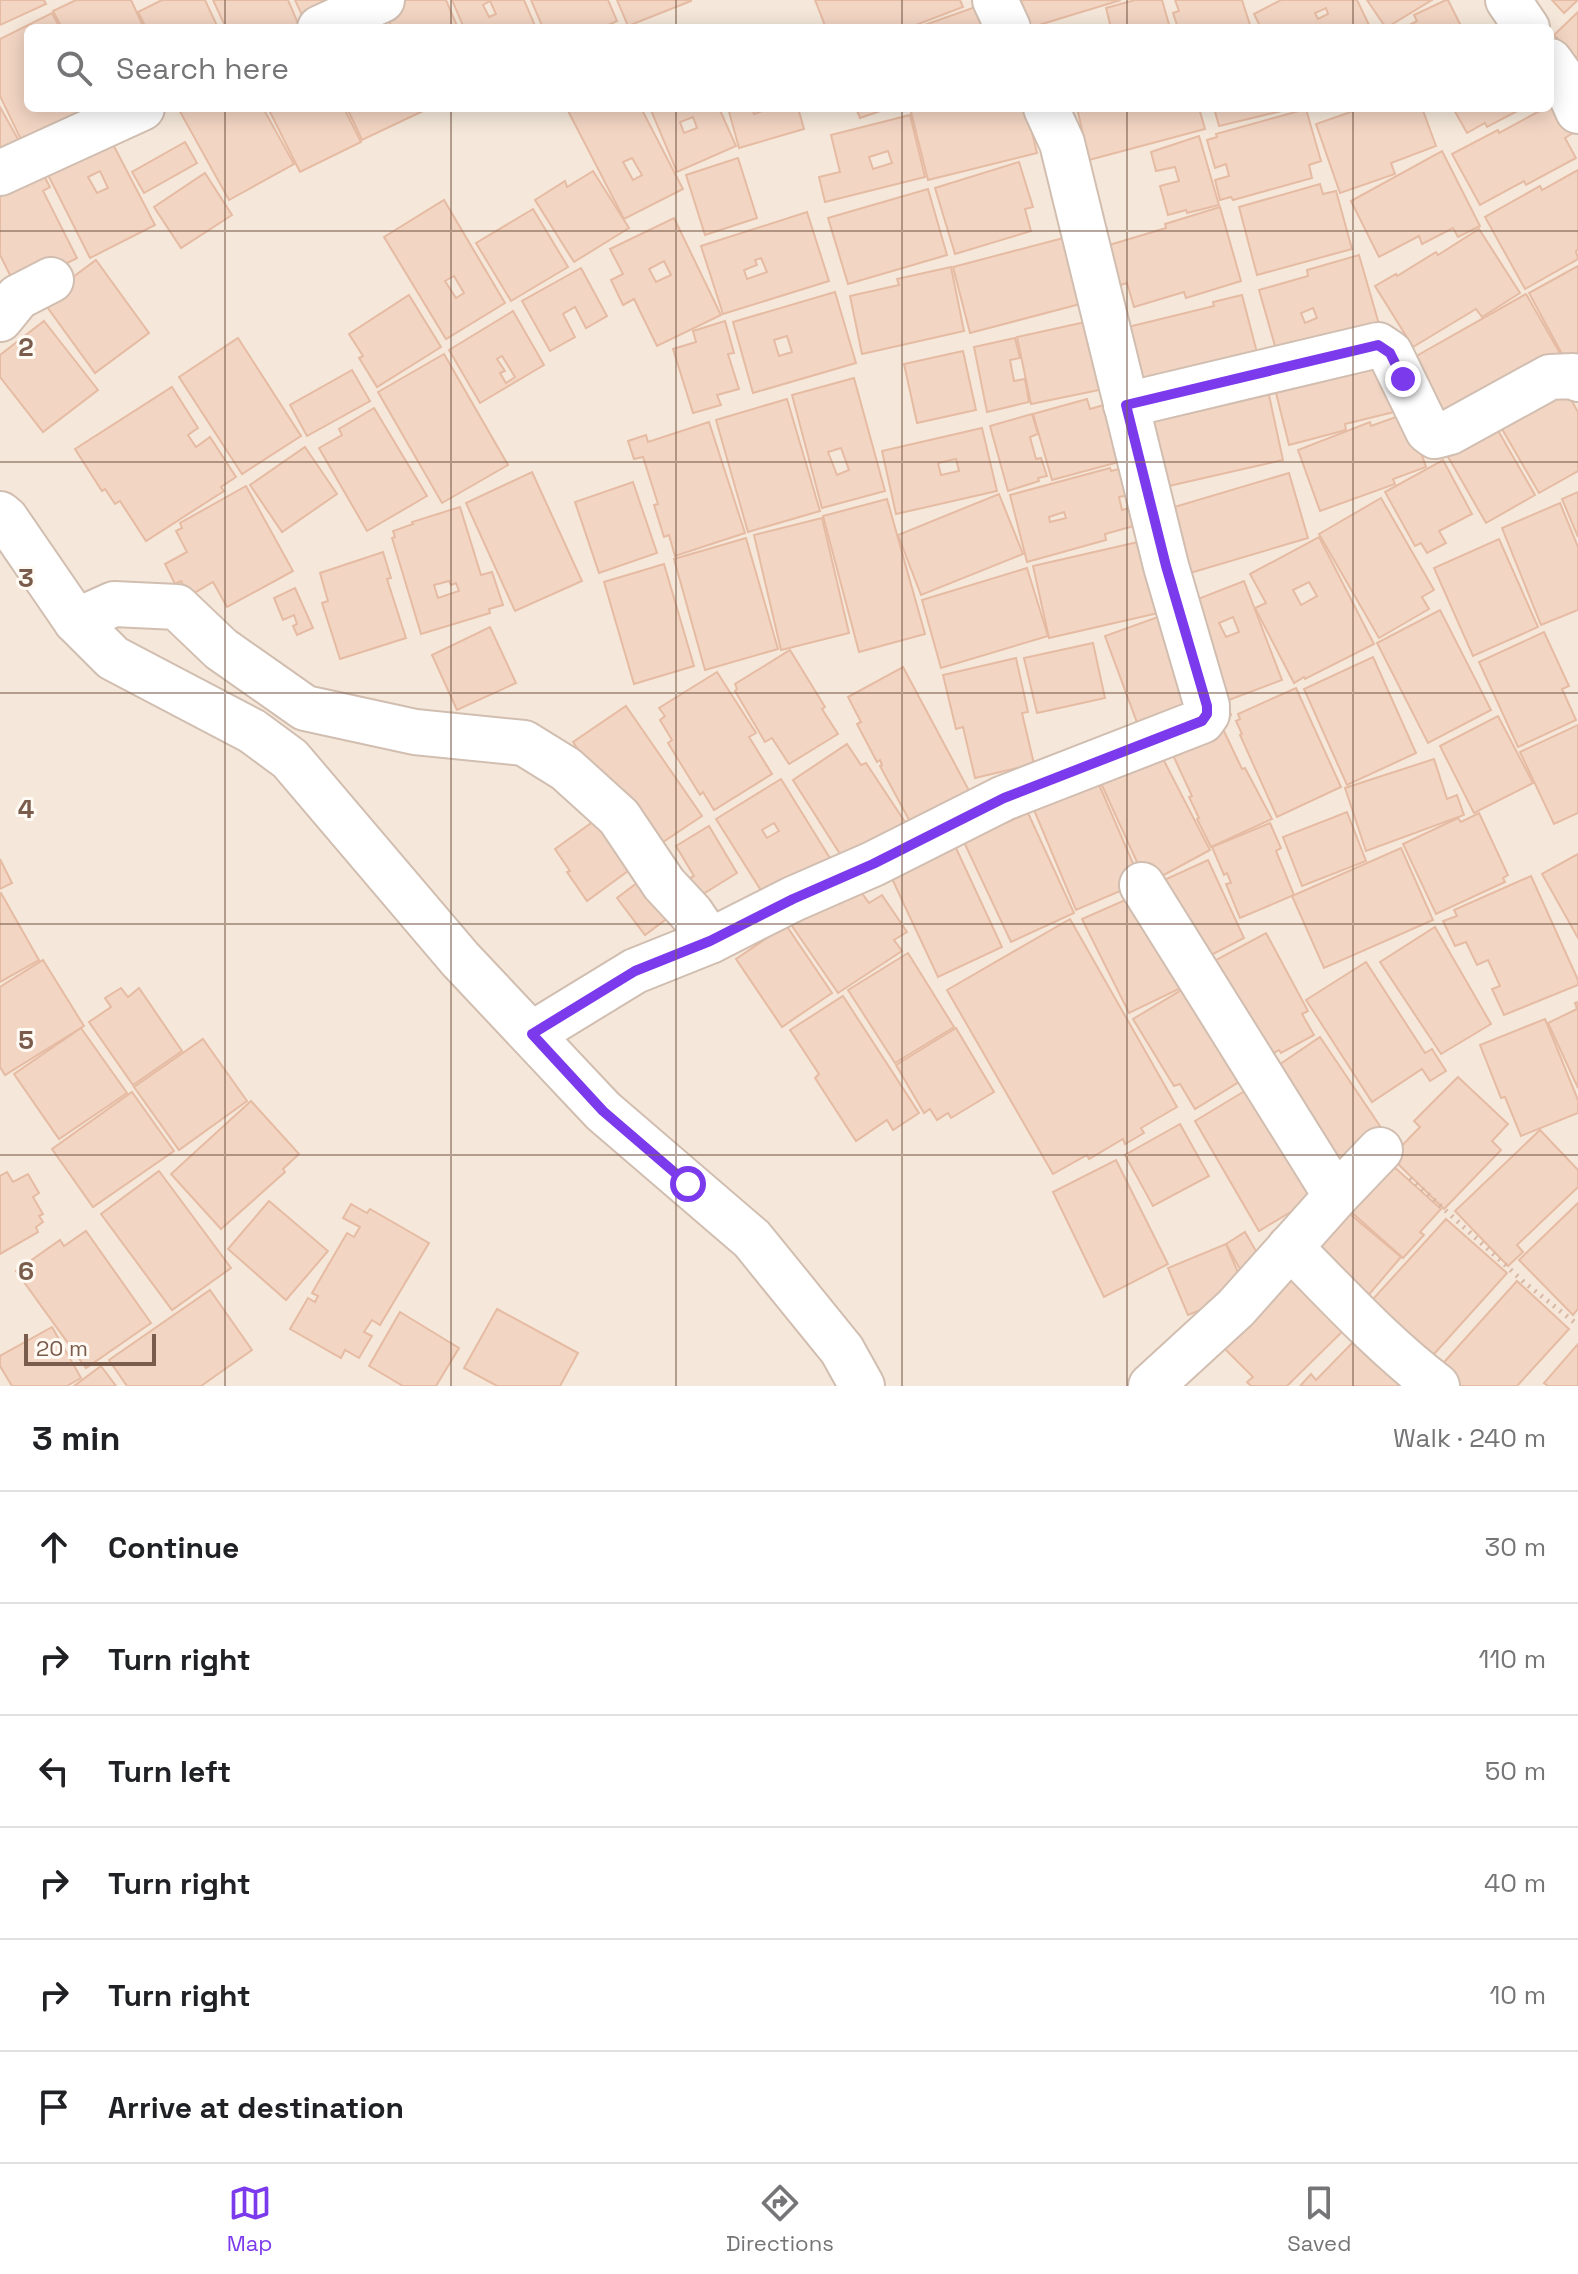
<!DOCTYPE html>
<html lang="en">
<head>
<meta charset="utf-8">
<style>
  :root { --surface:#fff; --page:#f2f2f2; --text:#202124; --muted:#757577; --line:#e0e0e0; --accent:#7c3aed }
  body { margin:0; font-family:"Space Grotesk",sans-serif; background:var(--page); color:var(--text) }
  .scale { position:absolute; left:24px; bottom:20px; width:132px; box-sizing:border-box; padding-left:8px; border:4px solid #7a5c4d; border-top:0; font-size:22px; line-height:28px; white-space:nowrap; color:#7a5c4d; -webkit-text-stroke:6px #fffaf3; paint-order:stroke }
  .stop { position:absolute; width:24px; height:24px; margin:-18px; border:6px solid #7c3aed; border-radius:50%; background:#fff }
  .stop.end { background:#7c3aed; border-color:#fff; box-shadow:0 2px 8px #0008 }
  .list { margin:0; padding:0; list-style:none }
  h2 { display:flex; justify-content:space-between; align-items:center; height:104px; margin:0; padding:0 32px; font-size:34px }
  h2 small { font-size:26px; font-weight:400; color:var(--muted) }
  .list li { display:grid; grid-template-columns:52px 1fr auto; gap:24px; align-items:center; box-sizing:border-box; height:112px; padding:0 32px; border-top:2px solid var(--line) }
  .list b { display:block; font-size:30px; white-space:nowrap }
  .list em { font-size:26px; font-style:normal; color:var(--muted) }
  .icon { flex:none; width:44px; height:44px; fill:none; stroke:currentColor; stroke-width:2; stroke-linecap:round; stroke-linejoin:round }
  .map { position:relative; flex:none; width:1578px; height:1386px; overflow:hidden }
  .search { position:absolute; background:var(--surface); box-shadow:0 4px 20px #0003; left:24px; right:24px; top:24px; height:88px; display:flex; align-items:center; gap:20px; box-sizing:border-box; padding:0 28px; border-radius:12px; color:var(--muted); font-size:30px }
  .sheet { height:776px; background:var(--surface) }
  nav { display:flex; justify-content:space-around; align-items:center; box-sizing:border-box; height:112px; border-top:2px solid var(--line); background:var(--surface); font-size:22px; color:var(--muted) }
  nav a { display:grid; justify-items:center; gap:4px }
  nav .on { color:var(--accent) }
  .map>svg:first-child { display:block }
  .residential { fill:#f5e8da; fill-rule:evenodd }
  .building { fill:#f3d5c3; stroke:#e6bba3; stroke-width:2; fill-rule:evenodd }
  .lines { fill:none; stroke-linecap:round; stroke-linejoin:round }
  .minor-casing { stroke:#d1beb0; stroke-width:48 }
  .path { stroke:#d9b8a5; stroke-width:5; stroke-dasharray:2 6; stroke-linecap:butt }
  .minor { stroke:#fff; stroke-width:44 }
  .route { stroke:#7c3aed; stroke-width:10 }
  .grid { fill:none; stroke:#7a5c4d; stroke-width:2; stroke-opacity:0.55 }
  .grid-label { font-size:26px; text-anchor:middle; font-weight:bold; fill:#7a5c4d; stroke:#fffaf3; stroke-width:6; stroke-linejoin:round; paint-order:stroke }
</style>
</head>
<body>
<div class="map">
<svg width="1578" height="1386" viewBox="0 0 1578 1386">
  <rect width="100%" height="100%" fill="#fdf6ec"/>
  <path class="residential" d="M0,0h1578v1386h-1578zM28,28h1522v80h-1522z"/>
  <g class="building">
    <path d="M0,0h44l2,4 -46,21z"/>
    <path d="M76,0h55l13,28h-82l-9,-17z"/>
    <path d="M162,0h43l13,28h-72l-8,-16z"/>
    <path d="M213,0h75l12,28h-74z"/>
    <path d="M295,0h69l-57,26z"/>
    <path d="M399,0h47l12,28h-66l-9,-21z"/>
    <path d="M452,0h72l12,28h-72zM490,1l6,13 -7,3 -6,-12z"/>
    <path d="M531,0h77l9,21 -15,7h-59z"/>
    <path d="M617,0h74v1l-63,25z"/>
    <path d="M815,0h145l3,7 -55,21h-82z"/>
    <path d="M1021,0h100l-92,28z"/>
    <path d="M1135,0h27l8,28h-59l-5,-20z"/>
    <path d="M1175,0h67l9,28h-73l-5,-15 6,-2z"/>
    <path d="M1281,0h76l13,27 -109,1 -7,-14zM1326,8l2,6 -10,5 -3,-6z"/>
    <path d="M1367,0h65l-46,28z"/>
    <path d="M1446,0h2l14,28h-58l13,-7 -3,-6z"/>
    <path d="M1552,0h26l-14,13z"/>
    <path d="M981,5l8,23h-73z"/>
    <path d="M1578,12v47l-24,-24z"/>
    <path d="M52,13l8,15h-32v80h71l-71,46 -28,-58v-57z"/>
    <path d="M1556,102l17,31 -8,5 11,20 -50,27 -2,-4 -44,24 -28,-51 46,-24 1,3 46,-25h5v-2z"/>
    <path d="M0,107l24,43 -24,14z"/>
    <path d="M178,108h85l31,56 -65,36z"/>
    <path d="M268,108h76l17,34 -61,30z"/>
    <path d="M347,108h74l2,3 -61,29z"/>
    <path d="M569,108h72l42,81 -59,30 -57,-110zM632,158l10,17 -9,5 -10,-18z"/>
    <path d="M650,108h69l17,38 -59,26zM693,117l4,11 -13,5 -4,-11z"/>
    <path d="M728,108h24l2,6 17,-6h27l6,21 -65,19z"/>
    <path d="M856,108h33l-29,10z"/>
    <path d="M910,108h116l11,45 -109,27z"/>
    <path d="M1077,108h122l6,21 -116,31z"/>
    <path d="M1214,108h80l-75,18z"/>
    <path d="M1362,108h60l14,38 -45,17 4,11 -55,19 -24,-69z"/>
    <path d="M1453,108h70l-36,19 -2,-4 -18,10z"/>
    <path d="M1306,109l15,52 -12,4 3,13 -79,22 -2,-3 -11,3 -5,-20 14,-4 -3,-12 -11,4 -8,-28 10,-3 -1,-3z"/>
    <path d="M910,115l15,62 -100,25 -6,-25 21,-5 -9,-37zM888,151l4,12 -19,6 -4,-12z"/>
    <path d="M104,127l51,98 -65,33 -50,-99zM100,171l8,17 -11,5 -9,-16z"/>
    <path d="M1199,136l20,69 -32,8 -1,-3 -18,5 -8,-29 19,-5 -4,-14 -19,4 -5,-19z"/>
    <path d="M185,142l12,21 -53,30 -12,-21z"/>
    <path d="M1442,151l38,75 -22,11 -5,-9 -31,16 -3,-8 -40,21 -28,-56z"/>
    <path d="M738,158l19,60 -52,17 -19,-60z"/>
    <path d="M1019,162l14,45 -8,2 6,22 -76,23 -20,-66z"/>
    <path d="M37,163l13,24 -7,4 34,67 -60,31 -17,-34v-81z"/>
    <path d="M1578,170v80l-2,1 2,8 -53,30 -40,-72 55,-31 2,4z"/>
    <path d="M593,171l36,57 -55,34 -39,-62 30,-19 2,6z"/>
    <path d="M205,173l27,42 -51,33 -27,-41z"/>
    <path d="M1320,184l3,10 13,-3 16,58 -95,26 -18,-68z"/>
    <path d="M928,189l19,66 -99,29 -20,-66z"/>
    <path d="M444,200l61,103 -59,36 -62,-102zM454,276l10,17 -8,5 -11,-17z"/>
    <path d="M1220,207l21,74 -55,17 -2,-6 -50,15 -7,-24 -10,3 -11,-40 60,-18 -1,-4z"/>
    <path d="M533,209l35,58 -57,34 -35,-58z"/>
    <path d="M807,212l22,69 -106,33 -22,-68zM761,258l6,14 -20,7 -3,-9 13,-5 -2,-5z"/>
    <path d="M674,218l47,97 -64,31 -23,-47 -11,6 -12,-25 12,-6 -13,-25zM664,261l7,14 -15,7 -7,-13z"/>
    <path d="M1479,229l41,64 -38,24 -6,-8 -63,38 -38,-61 21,-12 1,2 39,-24 2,3z"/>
    <path d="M1067,237l17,66 -114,30 -17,-66z"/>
    <path d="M1359,255l22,76 -102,29 -20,-70 49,-14 -1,-6zM1313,308l4,10 -12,5 -4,-10z"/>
    <path d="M96,260l53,73 -54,40 -53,-73z"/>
    <path d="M1578,266v93l-10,6 -39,-72z"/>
    <path d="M951,267l13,64 -102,23 -12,-58 49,-11 -2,-6z"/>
    <path d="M581,268l26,48 -21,12 -11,-21 -12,7 12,23 -25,14 -28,-50z"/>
    <path d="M835,292l21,71 -103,30 -20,-71zM787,336l5,16 -13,4 -5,-16z"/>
    <path d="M1526,294l39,68 -114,65 -47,-64z"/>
    <path d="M409,295l32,52 -64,40 -18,-29 4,-2 -14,-22z"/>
    <path d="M1242,295l18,69 -117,25 -15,-62 86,-21 -1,-4z"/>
    <path d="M513,311l31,54 -64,38 -31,-53zM502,356l13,21 -9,6 -6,-10 5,-2 -8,-12z"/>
    <path d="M44,321l54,69 -55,42 -43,-55v-22z"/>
    <path d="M725,321l9,32 -6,1 11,35 -22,6 4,10 -28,8 -20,-64 23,-7 -3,-11z"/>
    <path d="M1090,321l14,68 -73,15 -14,-67z"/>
    <path d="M238,338l63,98 -59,38 -63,-97z"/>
    <path d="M1015,338l5,20 -10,2 4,21 11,-2 4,23 -42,10 -13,-65z"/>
    <path d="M963,351l13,59 -59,13 -13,-59z"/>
    <path d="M444,354l64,111 -66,38 -64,-111z"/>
    <path d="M1380,357l14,55 -49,12 1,6 -57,15 -17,-68z"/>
    <path d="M352,370l18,31 -63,35 -17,-31z"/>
    <path d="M854,378l31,113 -63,17 -30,-113zM841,448l8,22 -12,5 -9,-23z"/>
    <path d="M1559,378l19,34v59l-39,22 -45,-78z"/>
    <path d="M1267,386l16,74 -123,28 -16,-70z"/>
    <path d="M172,387l26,41 -10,7 8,12 14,-10 26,40 -15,10 3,4 -78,50 -26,-40 -5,3 -10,-15 -3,2 -27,-42z"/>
    <path d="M787,399l33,112 -72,21 -32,-112z"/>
    <path d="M1087,399l3,10 21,-6 15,57 -74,20 -19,-66z"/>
    <path d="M374,408l53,88 -60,35 -48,-83 23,-13 -3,-6z"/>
    <path d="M1407,413l19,54 -33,12 2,5 -75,27 -22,-61 72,-28 1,4z"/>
    <path d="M1032,414l6,20 -8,3 6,22 5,-1 6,18 -9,2 1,3 -31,10 -18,-65z"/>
    <path d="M1492,420l43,75 -49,28 -43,-75z"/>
    <path d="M709,422l36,111 -70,23 -6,-21 -5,2 -10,-32 4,-1 -15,-47 -9,2 -6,-18 18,-6 2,7z"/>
    <path d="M982,428l15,63 -101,23 -14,-63zM956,459l3,12 -18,4 -3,-12z"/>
    <path d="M305,447l32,47 -55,38 -32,-47z"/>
    <path d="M1443,460l29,54 -33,17 7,12 -19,10 -6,-10 -6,3 -30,-54z"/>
    <path d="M1127,467l7,27 -15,3 3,13 14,-4 5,18 -36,10 1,6 -79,22 -17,-67 100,-27 1,3zM1064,512l2,6 -16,4 -1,-5z"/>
    <path d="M532,472l50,109 -67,30 -49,-108z"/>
    <path d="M1289,473l19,65 -128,38 -19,-65z"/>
    <path d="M633,482l24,71 -58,20 -24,-71z"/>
    <path d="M246,486l47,85 -66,36 -14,-25 -24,14 -8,-15 -6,3 -10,-20 22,-12 -11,-21 6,-3 -2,-5z"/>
    <path d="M1578,492v45l-16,-38z"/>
    <path d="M999,494l24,60 -102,41 -23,-60z"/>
    <path d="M1381,498l53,92 -12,7 7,12 -50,29 -60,-104z"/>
    <path d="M887,499l38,135 -66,18 -36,-136z"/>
    <path d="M1560,503l18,44v63l-37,15 -39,-97z"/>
    <path d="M460,507l21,68 11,-3 11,33 -14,4 1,4 -69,21 -29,-96 3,-1 -2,-6 20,-7 -1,-2zM449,581l2,4 5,-2 3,8 -21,7 -4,-13z"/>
    <path d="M822,518l27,115 -68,17 -27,-115z"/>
    <path d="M1319,537l55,107 -69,35 -1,-2 -10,6 -39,-75 11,-5 -16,-29zM1309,582l8,14 -16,9 -8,-15z"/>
    <path d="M746,538l32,111 -73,21 -31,-111z"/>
    <path d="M1151,539l16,72 -118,27 -16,-72z"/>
    <path d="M1499,539l39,88 -65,29 -39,-88z"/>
    <path d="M383,552l8,26 -4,1 19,59 -66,21 -18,-56 6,-2 -8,-28z"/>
    <path d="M664,564l30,102 -60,18 -30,-102z"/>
    <path d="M1027,568l21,68 -107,32 -19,-68z"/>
    <path d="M1244,581l38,99 -56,21 5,14 -16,6 -35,-115zM1233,617l6,15 -13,5 -7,-14z"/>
    <path d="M295,588l18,40 -16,7 -4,-9 4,-2 -3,-9 -11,5 -9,-22z"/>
    <path d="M1440,610l51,100 -63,33 -51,-100z"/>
    <path d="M1169,613l32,101 -59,22 -37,-100z"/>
    <path d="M490,627l26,56 -59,27 -25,-55z"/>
    <path d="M1544,632l25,54 -7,3 14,31 -58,27 -39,-85z"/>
    <path d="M1093,643l12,55 -68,15 -13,-55z"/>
    <path d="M790,650l35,57 -3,2 16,25 -49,30 -17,-26 -7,4 -30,-51 2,-2 -2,-5z"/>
    <path d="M1373,657l43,96 -69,32 -43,-96z"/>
    <path d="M1016,658l12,54 -6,1 12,51 -59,14 -12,-51 -7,2 -13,-54z"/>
    <path d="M903,667l71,133 -59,31 -35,-65 2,-1 -2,-5 -3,2 -20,-38 4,-2 -13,-25z"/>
    <path d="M717,672l39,61 -7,4 23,37 -58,36 -11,-18 -3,3 -32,-52 4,-3 -12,-20 5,-4 -6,-8z"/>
    <path d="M1296,688l45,99 -64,30 -37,-82 2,-1 -6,-13 4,-2 -2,-5z"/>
    <path d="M626,706l76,110 -54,36 -75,-110z"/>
    <path d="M1498,716l35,67 -59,30 -34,-67z"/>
    <path d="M1578,725v88l-24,11 -34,-72z"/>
    <path d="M1222,727l20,42 3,-1 27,51 -61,28 -14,-28 2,-1 -10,-21 3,-1 -21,-45z"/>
    <path d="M847,744l14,21 5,-2 43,65 -60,40 -56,-88z"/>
    <path d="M1160,753l50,97 -63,34 -47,-103z"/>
    <path d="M1434,759l13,40 10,-4 7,20 -98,36 -21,-63z"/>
    <path d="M781,779l52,84 -64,40 -53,-84zM774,823l5,8 -12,7 -5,-8z"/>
    <path d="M1097,780l44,102 -65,28 -42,-100z"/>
    <path d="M608,811l35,49 -56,41 -20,-29 3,-1 -15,-22z"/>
    <path d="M1347,812l19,49 -64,25 -19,-49z"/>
    <path d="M1028,813l46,100 -63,29 -48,-102 44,-20 1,2z"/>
    <path d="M1479,813l29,62 -5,3 2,4 -69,32 -33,-70 55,-26 3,4z"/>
    <path d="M1270,823l11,25 -5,3 18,44 -54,23 -14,-34 5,-1 -4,-10 -3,2 -12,-28z"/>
    <path d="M709,826l28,47 -47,29 -11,-18 15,-8 -18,-30z"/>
    <path d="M955,846l47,101 -64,30 -51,-109z"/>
    <path d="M1401,848l32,72 -109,48 -32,-72z"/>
    <path d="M1578,854v84l-36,-64z"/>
    <path d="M0,859l12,24 -12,6z"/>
    <path d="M1208,860l36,78 -52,27 -41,-79z"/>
    <path d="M649,874l28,37 -32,24 -28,-37z"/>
    <path d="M1531,876l47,104v5l-74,30 -12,-26 8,-3 -12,-26 -11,5 -11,-23 -11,4 -12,-25 14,-5 -3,-6z"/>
    <path d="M851,878l18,25 13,-8 25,37 -13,8 8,11 -64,42 -50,-73z"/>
    <path d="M1,893l38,67 -39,22v-88z"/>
    <path d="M1141,893l46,92 -58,28 -47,-94z"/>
    <path d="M1070,919l107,188 -36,21 3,5 -19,11 -2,-5 -34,20 -2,-4 -34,19 -106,-184z"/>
    <path d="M786,925l46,68 -50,34 -46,-68z"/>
    <path d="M1435,927l56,97 -50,30 -61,-92z"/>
    <path d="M1266,933l42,78 -6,3 12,21 -33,18 -2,-3 -18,10 -58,-93z"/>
    <path d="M908,953l46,74 -59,36 -47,-73z"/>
    <path d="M43,960l41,66 -79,49 -5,-8v-80z"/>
    <path d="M1366,962l59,91 7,-4 14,22 -16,10 -8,-12 -50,33 -66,-102z"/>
    <path d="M1195,982l47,98 -47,29 -15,-25 -6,2 -41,-67z"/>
    <path d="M121,988l7,9 11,-9 43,63 -49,34 -44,-63 22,-15 -6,-9z"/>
    <path d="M843,996l76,117 -26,17 -6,-10 -31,21 -41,-63 4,-4 -29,-44z"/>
    <path d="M1578,1002v86l-30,-65 29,-14 -2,-6z"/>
    <path d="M1545,1019l33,81v13l-57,23 -16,-39 -4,1 -21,-53z"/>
    <path d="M81,1028l46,65 -68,46 -45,-65z"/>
    <path d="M956,1028l38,64 -43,26 -3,-5 -11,7 -7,-11 -6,4 -28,-48z"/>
    <path d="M1320,1037l64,95 -60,40 -60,-97z"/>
    <path d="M203,1039l44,62 -68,49 -45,-63z"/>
    <path d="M1458,1077l50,47 -16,17 9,9 -57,59 -53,-52 29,-30 -6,-6z"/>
    <path d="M1248,1089l71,106 -60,36 -64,-110z"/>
    <path d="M132,1092l42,59 -81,56 -41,-58z"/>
    <path d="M251,1101l48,53 -16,15 2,3 -64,57 -50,-55z"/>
    <path d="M1180,1124l29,52 -56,30 -28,-51z"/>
    <path d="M1540,1130l38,40v17l-61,58 6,7 -15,14 -53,-55z"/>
    <path d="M1382,1156l59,53 -21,23 4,3 -21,23 -63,-56z"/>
    <path d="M1116,1160l52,104 -64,33 -51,-105z"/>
    <path d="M159,1171l72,97 -59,42 -71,-96z"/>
    <path d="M7,1172l6,10 15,-8 11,19 -6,4 10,17 -4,2 4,6 -7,5 2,5 -38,22v-78z"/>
    <path d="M269,1201l59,50 -42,49 -58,-51z"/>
    <path d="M1578,1203v106l-5,6 -54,-55z"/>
    <path d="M351,1204l16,9 3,-4 59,34 -49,82 -8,-5 -8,12 8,4 -13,22 -14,-8 -4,8 -51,-29 18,-31 7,4 3,-6 -6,-3 35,-60 7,4 6,-10 -17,-9z"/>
    <path d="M1338,1204l63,53 -41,48 -51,-67z"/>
    <path d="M1446,1219l61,54 -82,91 -61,-55z"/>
    <path d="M86,1231l65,92 -65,45 -70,-97 44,-31 4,6z"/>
    <path d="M1245,1232l15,26 -20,11 -14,-25z"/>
    <path d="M1226,1244l18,43 -18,13 -38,15 -20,-47z"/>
    <path d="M1301,1260l56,57 -70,69h-36l-4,-4 6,-5 -35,-35z"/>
    <path d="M1517,1281l52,48 -52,57h-63l-17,-16z"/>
    <path d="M210,1290l42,60 -51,36h-74l-18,-26z"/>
    <path d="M497,1309l81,44 -18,33h-63l-33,-18z"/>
    <path d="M400,1312l59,36 -23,38h-33l-34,-20z"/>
    <path d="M52,1327l29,51 -14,8h-55l-12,-20v-10z"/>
    <path d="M1361,1334l45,52h-106l11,-12 5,6z"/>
    <path d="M1578,1344v42h-30l-4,-3z"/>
    <path d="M101,1366l15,20h-42z"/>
  </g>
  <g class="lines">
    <g class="minor-casing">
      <g id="minor">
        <path d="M995,0l13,28"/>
        <path d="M1508,0l19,28"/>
        <path d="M320,28l62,-28"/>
        <path d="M1550,61l15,21 13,29"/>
        <path d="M0,173l142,-65"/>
        <path d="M0,319l18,-22 33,-17"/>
        <path d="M1126,405l252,-60 12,8 38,78 7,5 15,-4 100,-55 23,-1 5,3"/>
        <path d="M0,514l6,5 70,102 37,37 139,73 38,28 170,200 143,152 149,128 90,111 20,36"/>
        <path d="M76,621l38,-17 63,3 44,42 84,59 110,24 109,11 42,26 53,48 45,67 27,29 19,28"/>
        <path d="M1142,885l194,311"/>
        <path d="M532,1034l103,-63 75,-30 83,-42 80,-35 131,-66 198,-77 5,-7v-8l-41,-140 -104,-423 -16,-35"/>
        <path d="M1290,1247c48,48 93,98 147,139"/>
        <path d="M1151,1386l85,-78 100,-112 44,-46"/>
      </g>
    </g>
    <path class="path" d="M1410,1178l115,105 53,42"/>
    <use href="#minor" class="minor"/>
  </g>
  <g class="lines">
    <path class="route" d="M688,1184l-85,-73 -71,-77 103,-63 75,-30 83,-42 80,-35 131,-66 198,-77 5,-7v-8l-41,-140 -40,-161 252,-60 12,8 13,26"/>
  </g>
  <path class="grid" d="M225,0v28M451,0v28M676,0v28M902,0v28M1127,0v28M1353,0v28M225,108v1278M451,108v1278M676,108v1278M902,108v1278M1127,108v1278M1353,108v1278M0,231h1578M0,462h1578M0,693h1578M0,924h1578M0,1155h1578"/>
  <g class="grid-label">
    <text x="26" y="356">2</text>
    <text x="26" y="587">3</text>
    <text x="26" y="818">4</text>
    <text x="26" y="1049">5</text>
    <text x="26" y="1280">6</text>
  </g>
</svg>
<div class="scale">20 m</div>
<div class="stop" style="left:688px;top:1184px"></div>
<div class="stop end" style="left:1403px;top:379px"></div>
<div class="search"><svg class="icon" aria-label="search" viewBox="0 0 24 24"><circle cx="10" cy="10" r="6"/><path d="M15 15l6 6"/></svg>Search here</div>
</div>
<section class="sheet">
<h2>3 min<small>Walk · 240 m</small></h2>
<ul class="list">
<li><svg class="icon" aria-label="ahead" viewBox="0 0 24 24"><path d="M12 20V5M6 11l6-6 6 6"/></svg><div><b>Continue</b></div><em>30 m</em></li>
<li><svg class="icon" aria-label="right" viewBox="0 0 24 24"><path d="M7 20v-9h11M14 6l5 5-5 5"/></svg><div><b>Turn right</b></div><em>110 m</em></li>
<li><svg class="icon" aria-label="left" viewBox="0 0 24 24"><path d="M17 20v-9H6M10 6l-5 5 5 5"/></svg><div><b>Turn left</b></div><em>50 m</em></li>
<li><svg class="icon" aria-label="right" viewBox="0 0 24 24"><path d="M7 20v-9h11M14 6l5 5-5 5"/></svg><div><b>Turn right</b></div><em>40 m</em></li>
<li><svg class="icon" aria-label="right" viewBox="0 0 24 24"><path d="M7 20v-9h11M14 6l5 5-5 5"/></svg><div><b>Turn right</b></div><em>10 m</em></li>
<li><svg class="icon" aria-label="arrive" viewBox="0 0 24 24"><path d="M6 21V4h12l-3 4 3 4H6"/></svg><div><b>Arrive at destination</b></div></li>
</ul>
</section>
<nav>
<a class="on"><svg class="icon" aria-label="map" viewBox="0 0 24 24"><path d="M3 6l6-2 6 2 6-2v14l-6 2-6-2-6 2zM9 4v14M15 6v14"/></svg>Map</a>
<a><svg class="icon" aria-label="directions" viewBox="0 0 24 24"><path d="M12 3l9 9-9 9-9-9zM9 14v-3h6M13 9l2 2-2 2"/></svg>Directions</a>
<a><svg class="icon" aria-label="saved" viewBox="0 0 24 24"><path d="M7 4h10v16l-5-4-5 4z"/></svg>Saved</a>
</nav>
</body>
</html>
